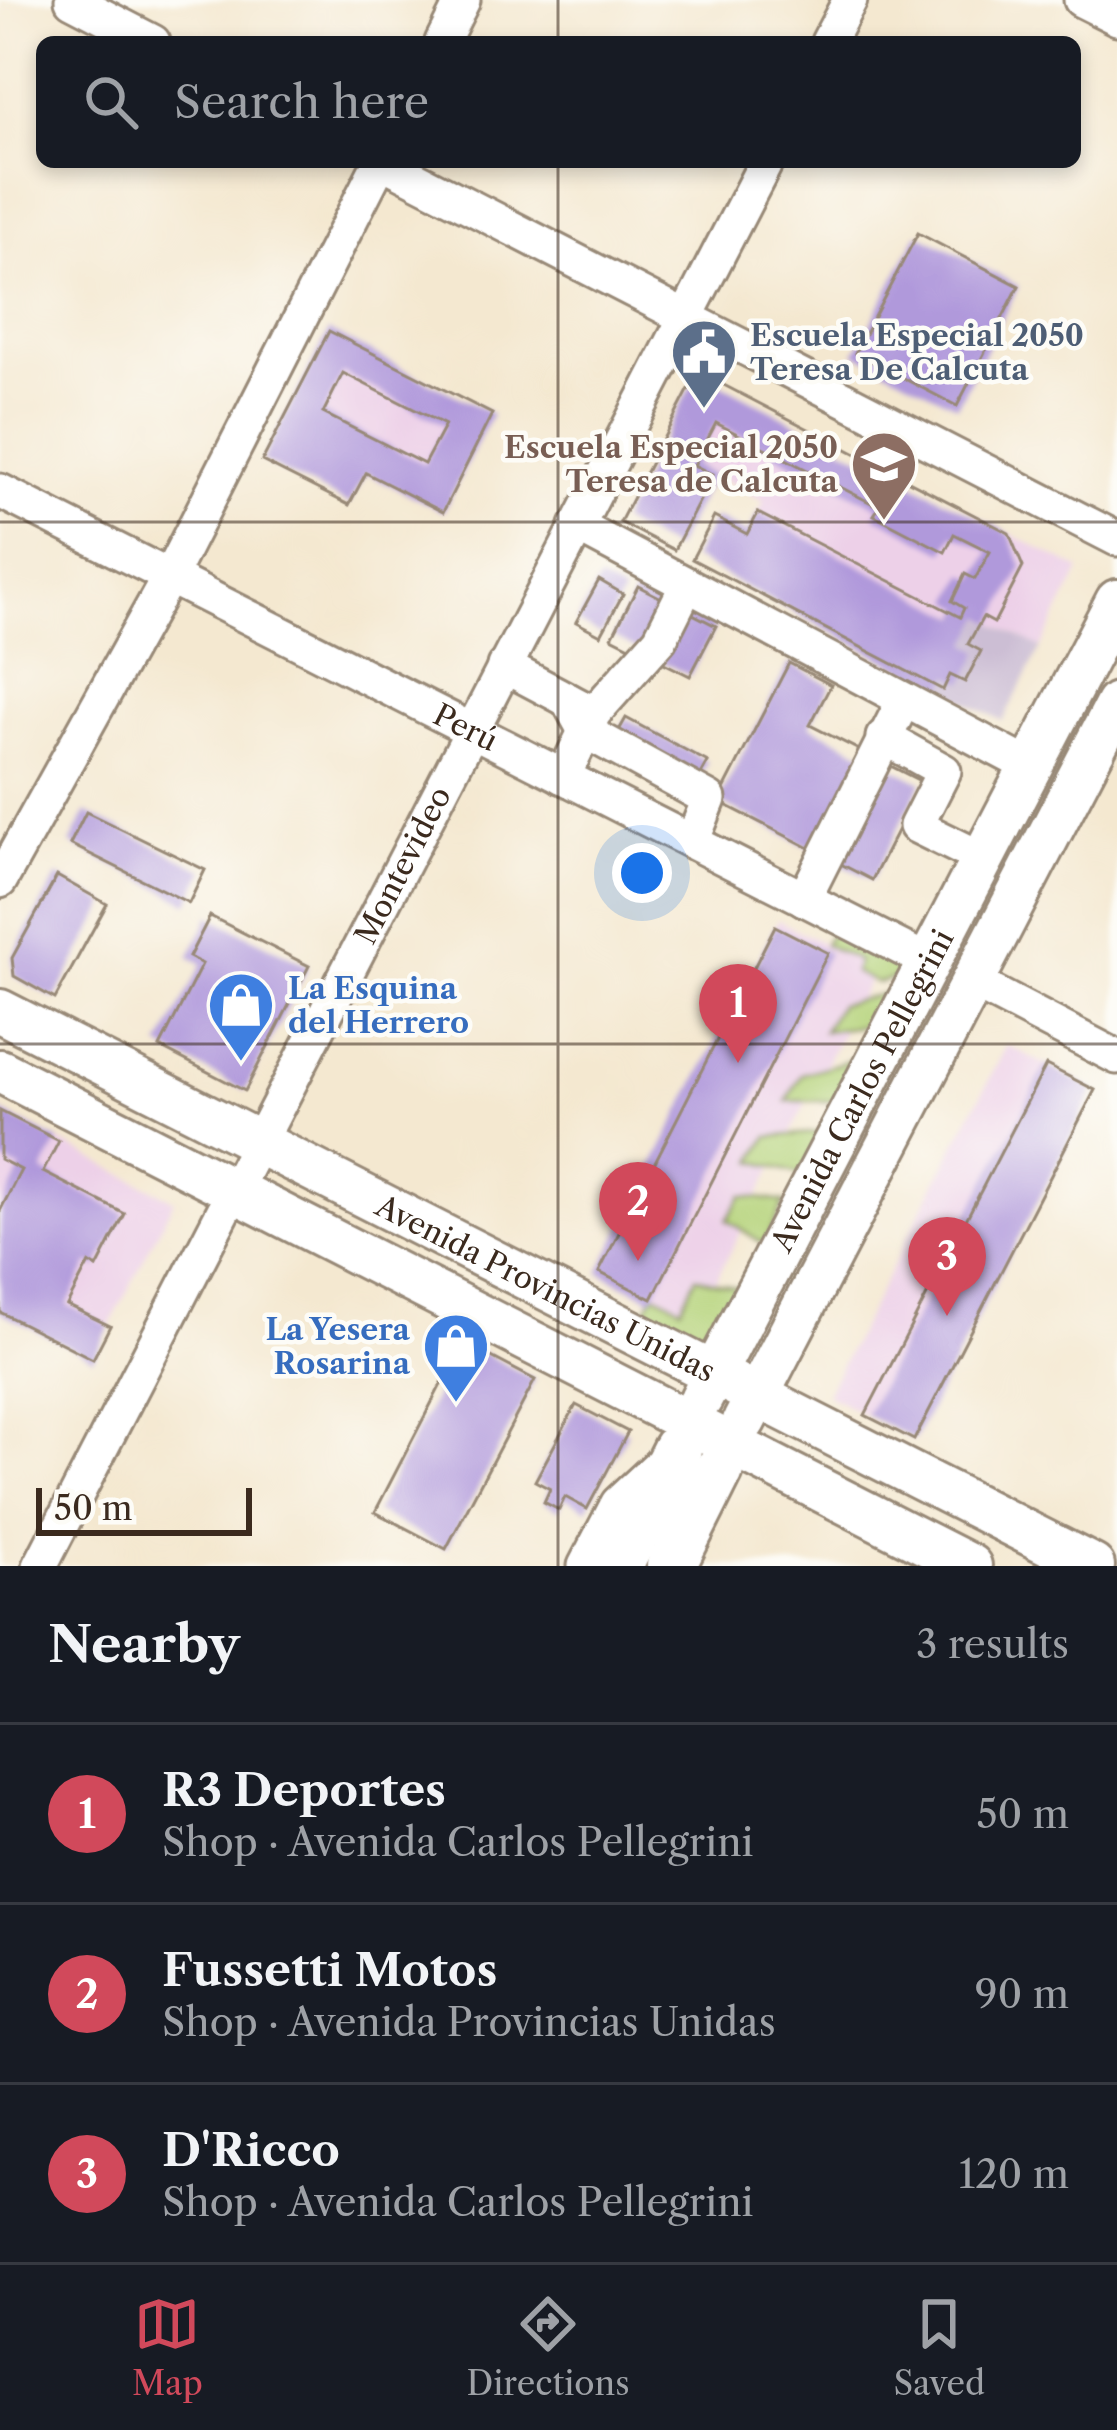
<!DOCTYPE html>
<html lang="en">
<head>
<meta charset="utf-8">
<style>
  :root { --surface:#171b24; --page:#20242c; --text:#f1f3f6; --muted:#9ea1a6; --line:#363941; --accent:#d1495b }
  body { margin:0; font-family:"Libre Caslon Text",serif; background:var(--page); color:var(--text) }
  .scale { position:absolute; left:36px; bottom:30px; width:216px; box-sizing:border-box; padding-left:12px; border:6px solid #3b2a1e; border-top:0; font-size:33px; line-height:42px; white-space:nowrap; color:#3b2a1e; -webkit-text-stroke:9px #fdfcf7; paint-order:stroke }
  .you { position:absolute; left:642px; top:873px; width:42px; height:42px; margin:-30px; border:9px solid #fff; border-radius:50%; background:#1a73e8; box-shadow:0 0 0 18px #1a73e833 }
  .badge { display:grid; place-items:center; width:78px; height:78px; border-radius:50%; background:var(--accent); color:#fff; font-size:39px; font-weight:700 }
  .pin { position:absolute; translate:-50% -99px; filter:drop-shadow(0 3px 6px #0008) }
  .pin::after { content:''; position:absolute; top:63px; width:42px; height:36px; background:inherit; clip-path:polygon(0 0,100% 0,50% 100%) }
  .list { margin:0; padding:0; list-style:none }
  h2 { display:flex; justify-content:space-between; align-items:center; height:156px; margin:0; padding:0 48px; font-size:51px }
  h2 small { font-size:39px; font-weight:400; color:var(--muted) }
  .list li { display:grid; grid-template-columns:78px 1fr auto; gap:36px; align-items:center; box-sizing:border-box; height:180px; padding:0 48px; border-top:3px solid var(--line) }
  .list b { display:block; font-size:45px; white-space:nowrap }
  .list p { margin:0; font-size:39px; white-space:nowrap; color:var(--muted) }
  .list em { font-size:39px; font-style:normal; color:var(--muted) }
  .icon { flex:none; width:66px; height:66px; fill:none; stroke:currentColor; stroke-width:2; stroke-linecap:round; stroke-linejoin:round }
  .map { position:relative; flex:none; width:1117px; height:1566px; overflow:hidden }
  .search { position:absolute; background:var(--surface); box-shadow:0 6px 18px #0003; left:36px; right:36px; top:36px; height:132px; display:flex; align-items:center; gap:30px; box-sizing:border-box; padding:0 42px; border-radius:18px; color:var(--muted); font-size:45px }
  .sheet { height:696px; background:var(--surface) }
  nav { display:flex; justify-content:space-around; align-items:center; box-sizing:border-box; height:168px; border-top:3px solid var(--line); background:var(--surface); font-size:33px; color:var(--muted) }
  nav a { display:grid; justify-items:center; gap:6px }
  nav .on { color:var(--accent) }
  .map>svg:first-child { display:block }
  .built { fill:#edd0e8 }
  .industrial { fill:#ccbed4 }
  .green { fill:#b5d37a; stroke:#787e4c; stroke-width:3 }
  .building { fill:#b099db; fill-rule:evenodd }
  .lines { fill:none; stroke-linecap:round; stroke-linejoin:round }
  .minor-casing { stroke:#988977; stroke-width:39 }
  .major-casing { stroke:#988977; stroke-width:48 }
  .highway-casing { stroke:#988977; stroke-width:54 }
  .minor { stroke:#fff; stroke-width:33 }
  .major { stroke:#fff; stroke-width:42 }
  .highway { stroke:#fff; stroke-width:48 }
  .grid { fill:none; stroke:#3b2a1e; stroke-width:3; stroke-opacity:0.55 }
  .labels { text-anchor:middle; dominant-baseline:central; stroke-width:9; stroke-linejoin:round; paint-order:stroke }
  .service-label { font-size:30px; font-weight:bold; fill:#4e5e75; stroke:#fdfcf7; text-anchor:start }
  .education-label { font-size:30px; font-weight:bold; fill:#785e54; stroke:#fdfcf7; text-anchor:end }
  .street-label { font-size:30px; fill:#3b2a1e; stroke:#fdfcf7 }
  .shop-label { font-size:30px; font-weight:bold; fill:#366cbe; stroke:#fdfcf7; text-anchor:start }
</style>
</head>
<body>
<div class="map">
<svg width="1117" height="1566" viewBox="0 0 1117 1566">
  <rect width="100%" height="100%" fill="#fdfcf7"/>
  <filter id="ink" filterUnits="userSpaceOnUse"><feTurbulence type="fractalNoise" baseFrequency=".00833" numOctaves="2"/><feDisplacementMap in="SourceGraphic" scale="24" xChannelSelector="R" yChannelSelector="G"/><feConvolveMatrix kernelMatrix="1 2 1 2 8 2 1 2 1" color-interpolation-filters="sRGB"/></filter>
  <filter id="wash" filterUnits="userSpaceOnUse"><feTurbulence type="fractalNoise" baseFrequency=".004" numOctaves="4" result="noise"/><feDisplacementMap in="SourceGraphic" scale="48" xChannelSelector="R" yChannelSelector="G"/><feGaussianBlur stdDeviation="2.7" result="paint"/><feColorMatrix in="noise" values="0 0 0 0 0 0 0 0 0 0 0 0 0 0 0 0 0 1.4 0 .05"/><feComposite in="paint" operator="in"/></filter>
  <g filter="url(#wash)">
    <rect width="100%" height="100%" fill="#f4e8d0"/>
    <g class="built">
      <path d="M329,331l163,83 -49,98 -77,-39 -17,32 -86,-44z"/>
      <path d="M716,381l365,189 -40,78 -76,-40 -5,9 -202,-104 6,-12 -105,-55 31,-59z"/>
      <path d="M778,920l96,50 -179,351 -96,-49z"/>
      <path d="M1007,1045l88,45 -181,350 -88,-46z"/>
      <path d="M0,1111l174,89 -81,159 -93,-47z"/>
    </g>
    <path class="industrial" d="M758,513l201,104 5,-9 77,40 -38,73 -278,-144z"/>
    <g class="green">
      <path d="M837,922l57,33 5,22 -22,6 -23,-11 4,-11 -34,-17z"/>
      <path d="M894,991l-17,33 -54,7 16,-26z"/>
      <path d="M861,1057l-24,44h-50l15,-27z"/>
      <path d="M823,1132l-21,43 -48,-14 14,-24z"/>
      <path d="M742,1196l43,6 -21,42 -37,-24z"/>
      <path d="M696,1277l45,11 -27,53 -42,-9 -30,-15 13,-24 26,14z"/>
    </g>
    <g id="blocks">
      <g class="building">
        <path d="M918,233l101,53 -62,120 -102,-53z"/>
        <path d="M329,331l163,83 -49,98 -77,-39 -17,32 -87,-44zM343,373l102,52 -21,39 -101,-51z"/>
        <path d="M716,381l293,152 14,34 -29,56 -11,-6 -15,27 13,7 -16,31 -15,-7 -7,15 -251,-131 22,-42 33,17 11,-21 202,104 4,-9 -12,-7 13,-27 10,5 15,-27 -36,-18 -9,18 -71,-37 5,-8 -163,-84 -22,42 19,10 -39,75 -54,-28 70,-135z"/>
        <path d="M599,580l24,14 -22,41 -25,-13z"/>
        <path d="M638,586l78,40 -26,50 -78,-39z"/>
        <path d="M789,663l42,22 -21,40 112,57 -50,98 -154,-79z"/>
        <path d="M626,718l82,44 -9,16 -82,-44z"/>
        <path d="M86,812l119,58 -16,33 -119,-59z"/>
        <path d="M57,876l50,28 -52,95 -41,-23 -2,-18z"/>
        <path d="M210,916l99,50 -64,125 -85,-44 42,-83 -13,-7z"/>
        <path d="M775,926l53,27 -176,346 -53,-27z"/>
        <path d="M1046,1065l49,25 -181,350 -49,-25z"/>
        <path d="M0,1111l59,30 -16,31 82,42 -28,54 -8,-5 -22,42 43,21 -17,33 -93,-47v-101l21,-41 -21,-11z"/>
        <path d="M463,1342l72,38 -89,169 -71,-37z"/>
        <path d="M576,1405l52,27 -41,77 -22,-12 -6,13 -15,-8 6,-13 -15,-8z"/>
      </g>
    </g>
  </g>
  <g filter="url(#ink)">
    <use href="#blocks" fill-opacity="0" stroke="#988977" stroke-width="3"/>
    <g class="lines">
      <g class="minor-casing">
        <g id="minor">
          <path d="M72,0l81,42"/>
          <path d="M1081,0l36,18"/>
          <path d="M442,42l21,-42"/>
          <path d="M828,42l22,-42"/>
          <path d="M383,162l734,377"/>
          <path id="s1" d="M0,491l929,471"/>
          <path d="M577,526l454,241"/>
          <path d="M504,666l83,44"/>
          <path d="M568,700l17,31 124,68 -17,43"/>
          <path d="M883,737l61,34 -28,55 67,33"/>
          <path d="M563,777l31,-64 66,-74 27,-54"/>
          <path d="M0,881l169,-304 211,-415"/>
          <path d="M804,899l100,-199"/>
          <path d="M973,982l144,75"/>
          <path id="s2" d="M40,1566l726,-1404"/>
          <path d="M585,1566l33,-63 40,-37"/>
        </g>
      </g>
      <g class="major-casing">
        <g id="major">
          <path id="s3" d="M0,1011l1093,555"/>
          <path d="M0,1071l970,495"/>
          <path id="s4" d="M701,1399l416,-798"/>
          <path d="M744,1421l373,-717"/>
        </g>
      </g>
      <g class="highway-casing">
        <g id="highway">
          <path d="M618,1566l59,-117"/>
          <path d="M671,1566l48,-96"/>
        </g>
      </g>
      <use href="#minor" class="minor"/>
      <use href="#major" class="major"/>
      <use href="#highway" class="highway"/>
    </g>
  </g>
  <path class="grid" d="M558,0v42M558,162v1404M0,522h1117M0,1044h1117"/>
  <defs>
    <g id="civic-pin" transform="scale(3.45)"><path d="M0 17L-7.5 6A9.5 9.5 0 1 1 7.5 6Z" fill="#5c6f8a" stroke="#fdfcf7"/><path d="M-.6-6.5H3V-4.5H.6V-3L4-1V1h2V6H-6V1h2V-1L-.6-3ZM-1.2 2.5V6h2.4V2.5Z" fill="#fff"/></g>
    <g id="school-pin" transform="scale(3.45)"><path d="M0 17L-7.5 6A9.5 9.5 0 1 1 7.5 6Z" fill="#8d6e63" stroke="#fdfcf7"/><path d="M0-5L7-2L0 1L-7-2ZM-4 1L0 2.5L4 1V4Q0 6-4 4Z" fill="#fff"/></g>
    <g id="shop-pin" transform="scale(3.45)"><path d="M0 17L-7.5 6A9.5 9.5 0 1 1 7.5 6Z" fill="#3f7fe0" stroke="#fdfcf7"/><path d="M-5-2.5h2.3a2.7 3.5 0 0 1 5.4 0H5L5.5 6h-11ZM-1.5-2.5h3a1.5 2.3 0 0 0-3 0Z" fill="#fff"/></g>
  </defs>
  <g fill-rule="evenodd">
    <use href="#civic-pin" x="704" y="352"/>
    <use href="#school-pin" x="884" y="464"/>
    <use href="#shop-pin" x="241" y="1005"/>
    <use href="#shop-pin" x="456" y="1346"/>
  </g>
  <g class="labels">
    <g class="service-label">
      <text x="750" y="335">Escuela Especial 2050<tspan x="750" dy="34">Teresa De Calcuta</tspan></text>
    </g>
    <g class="education-label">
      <text x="838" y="447">Escuela Especial 2050<tspan x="838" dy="34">Teresa de Calcuta</tspan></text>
    </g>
    <g class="street-label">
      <text stroke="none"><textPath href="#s1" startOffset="522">Perú</textPath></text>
      <text stroke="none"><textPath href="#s2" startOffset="789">Montevideo</textPath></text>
      <text stroke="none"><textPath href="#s4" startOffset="348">Avenida Carlos Pellegrini</textPath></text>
      <text stroke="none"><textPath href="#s3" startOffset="612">Avenida Provincias Unidas</textPath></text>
    </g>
    <g class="shop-label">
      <text x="288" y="988">La Esquina<tspan x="288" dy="34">del Herrero</tspan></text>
      <text x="410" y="1329" text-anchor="end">La Yesera<tspan x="410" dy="34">Rosarina</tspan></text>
    </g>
  </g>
</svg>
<div class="scale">50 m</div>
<div class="you"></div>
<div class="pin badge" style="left:738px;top:1063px">1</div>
<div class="pin badge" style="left:638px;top:1261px">2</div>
<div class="pin badge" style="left:947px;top:1316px">3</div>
<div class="search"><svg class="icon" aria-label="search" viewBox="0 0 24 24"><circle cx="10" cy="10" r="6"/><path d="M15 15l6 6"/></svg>Search here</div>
</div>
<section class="sheet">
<h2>Nearby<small>3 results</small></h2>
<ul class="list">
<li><span class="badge">1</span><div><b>R3 Deportes</b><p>Shop · Avenida Carlos Pellegrini</p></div><em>50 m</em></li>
<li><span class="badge">2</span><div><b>Fussetti Motos</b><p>Shop · Avenida Provincias Unidas</p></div><em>90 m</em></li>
<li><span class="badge">3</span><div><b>D'Ricco</b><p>Shop · Avenida Carlos Pellegrini</p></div><em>120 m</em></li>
</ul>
</section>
<nav>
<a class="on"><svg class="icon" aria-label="map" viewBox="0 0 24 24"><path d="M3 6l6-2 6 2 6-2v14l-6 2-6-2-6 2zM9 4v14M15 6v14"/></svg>Map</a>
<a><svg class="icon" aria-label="directions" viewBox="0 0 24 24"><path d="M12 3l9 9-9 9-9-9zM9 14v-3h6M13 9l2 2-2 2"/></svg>Directions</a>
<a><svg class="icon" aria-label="saved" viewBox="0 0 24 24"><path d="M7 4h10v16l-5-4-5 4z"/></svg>Saved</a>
</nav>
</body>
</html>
